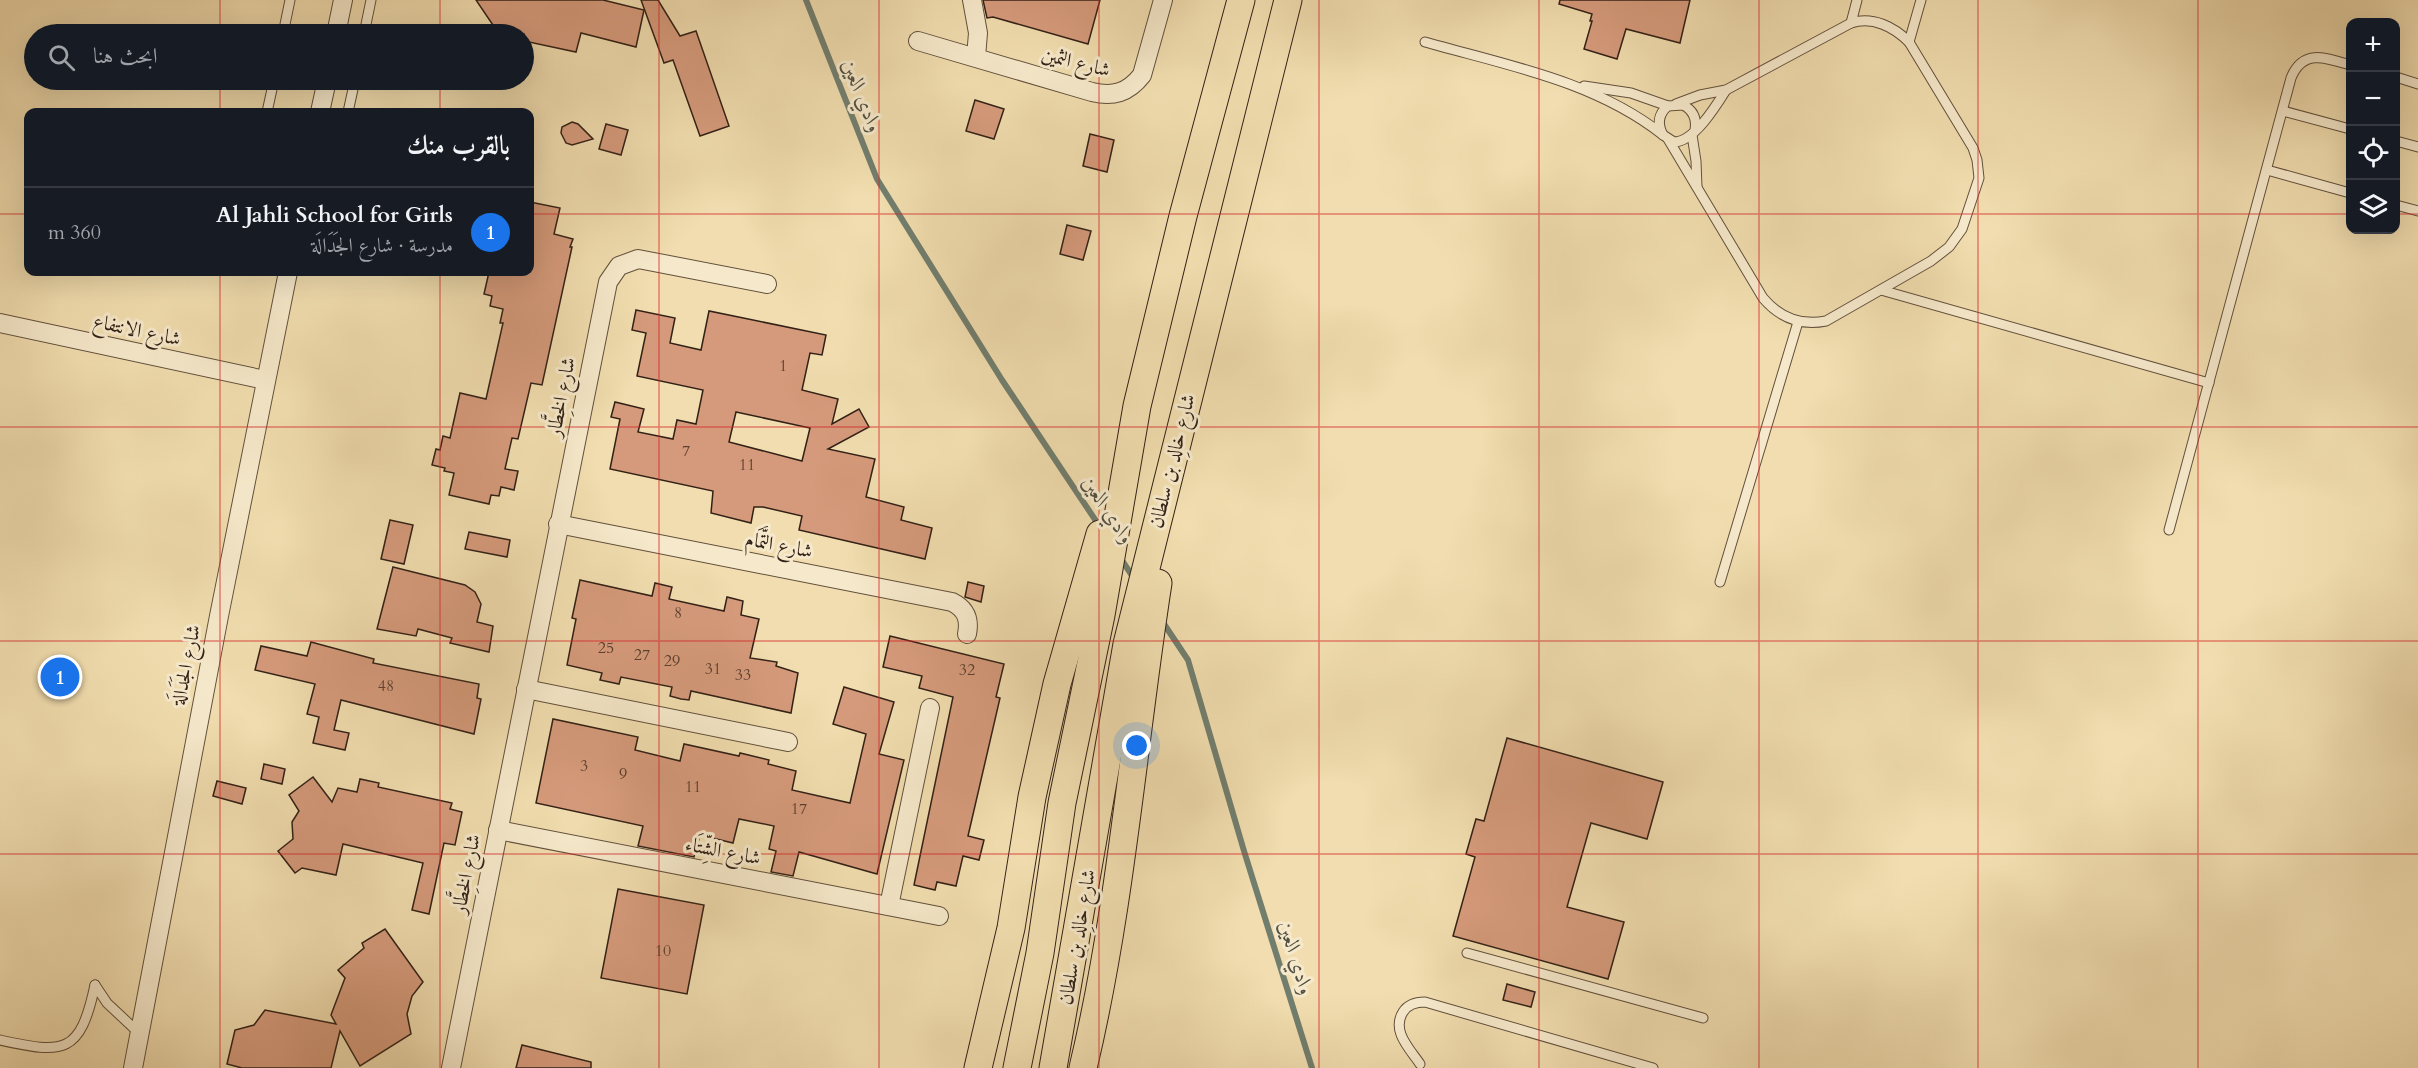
<!DOCTYPE html>
<html lang="ar">
<head>
<meta charset="utf-8">
<style>
  :root { --surface:#171b24; --page:#20242c; --text:#f1f3f6; --muted:#9ea1a6; --line:#363941; --accent:#1a73e8 }
  body { margin:0; font-family:Cardo,Amiri,serif; background:var(--page); color:var(--text); direction:rtl }
  .controls { position:absolute; right:18px; top:18px; display:grid; overflow:hidden; border-radius:12px; box-shadow:0 6px 24px #0002 }
  .controls button { width:54px; height:54px; display:grid; place-items:center; padding:0; border:0; border-bottom:2px solid var(--line); background:var(--surface); color:var(--text); font:30px sans-serif }
  .you { position:absolute; left:1137px; top:746px; width:21px; height:21px; margin:-15px; border:4px solid #fff; border-radius:50%; background:#1a73e8; box-shadow:0 0 0 9px #1a73e833 }
  .badge { display:grid; place-items:center; width:39px; height:39px; border-radius:50%; background:var(--accent); color:#fff; font-size:20px; font-weight:700 }
  .pin { position:absolute; translate:-50% -50%; border:3px solid #fff; box-shadow:0 2px 6px #0006 }
  .list { margin:0; padding:0; list-style:none }
  h2 { display:flex; justify-content:space-between; align-items:center; height:78px; margin:0; padding:0 24px; font-size:26px }
  h2 small { font-size:20px; font-weight:400; color:var(--muted) }
  .list li { display:grid; grid-template-columns:39px 1fr auto; gap:18px; align-items:center; box-sizing:border-box; height:90px; padding:0 24px; border-top:2px solid var(--line) }
  .list b { display:block; font-size:22px; white-space:nowrap }
  .list p { margin:0; font-size:20px; white-space:nowrap; color:var(--muted) }
  .list em { font-size:20px; font-style:normal; color:var(--muted) }
  .icon { flex:none; width:33px; height:33px; fill:none; stroke:currentColor; stroke-width:2; stroke-linecap:round; stroke-linejoin:round }
  .map { position:relative; flex:none; width:2418px; height:1068px; overflow:hidden; direction:ltr }
  .search { position:absolute; background:var(--surface); box-shadow:0 6px 24px #0002; left:24px; top:24px; width:510px; height:66px; display:flex; align-items:center; gap:15px; box-sizing:border-box; padding:0 21px; border-radius:33px; color:var(--muted); font-size:22px }
  .panel { position:absolute; background:var(--surface); box-shadow:0 6px 24px #0002; left:24px; top:108px; width:510px; height:168px; border-radius:12px; direction:rtl }
  .map>svg:first-child { display:block }
  .lines { fill:none; stroke-linecap:round; stroke-linejoin:round }
  .stream { stroke:#717e6e; stroke-width:6 }
  .building { fill:#d59a7b; stroke:#322116; stroke-width:1.5; fill-rule:evenodd }
  .service-casing { stroke:#62503c; stroke-width:11 }
  .minor-casing { stroke:#62503c; stroke-width:20 }
  .primary-casing { stroke:#322116; stroke-width:29 }
  .service { stroke:#f6e9cb; stroke-width:9 }
  .minor { stroke:#f6e9cb; stroke-width:18 }
  .primary { stroke:#f1ddaf; stroke-width:27 }
  .grid { fill:none; stroke:#d62828; stroke-width:1.5; stroke-opacity:0.55 }
  .labels { text-anchor:middle; dominant-baseline:central; stroke-width:6; stroke-linejoin:round; paint-order:stroke }
  .number-label { font-size:16px; fill:#5b3f2f }
  .street-label { font-size:20px; fill:#322116; stroke:#f6e9cb }
  .water-label { font-size:21px; font-style:italic; fill:#525042; stroke:#f6e9cb }
</style>
</head>
<body>
<div class="map">
<svg width="2418" height="1068" viewBox="0 0 2418 1068">
  <rect width="100%" height="100%" fill="#f1ddaf"/>
  <filter id="stains"><feTurbulence type="fractalNoise" baseFrequency=".00333" numOctaves="4"/><feColorMatrix values="0 0 0 0 .2 0 0 0 0 .09 0 0 0 0 .02 0 0 0 .5 -.17"/></filter>
  <radialGradient id="worn" r=".72"><stop offset=".6" stop-color="#630" stop-opacity="0"/><stop offset="1" stop-color="#630" stop-opacity=".3"/></radialGradient>
  <g class="lines">
    <g class="stream">
      <path d="M806,0l71,179 125,201 98,147"/>
      <path d="M1119,556l16,24"/>
      <path d="M1162,621l26,39 56,191 68,217"/>
    </g>
  </g>
  <g class="building">
    <path d="M476,0h127l41,10 -8,37 -55,-14 -5,19 -52,-11v-7h-25z"/>
    <path d="M641,0h17l22,36 16,-5 33,95 -29,10 -27,-76 -9,3z"/>
    <path d="M983,0h117l-12,44 -95,-27 -6,1z"/>
    <path d="M1560,0h130l-10,43 -54,-14 -9,30 -33,-10 8,-28h-2l2,-7 -33,-10z"/>
    <path d="M975,100l29,9 -10,30 -28,-8z"/>
    <path d="M572,122l6,2 15,15 -21,6 -6,-2 -5,-10 1,-6z"/>
    <path d="M606,124l22,6 -7,25 -22,-6z"/>
    <path d="M1090,134l24,6 -7,32 -24,-6z"/>
    <path d="M530,202l30,6 -6,26 19,5 -3,8h2l-30,138 -11,-2 -13,56 -6,-1 -7,31 13,2 -4,19 -13,-3 -2,9 -8,-1 -2,9 -40,-9 5,-22 -10,-2 1,-3 -13,-3 4,-16 4,1 3,-14 7,2 10,-45 26,6 17,-76h-3l3,-14 -13,-3 2,-10 -8,-2 5,-22h41z"/>
    <path d="M1067,225l24,6 -8,29 -23,-6z"/>
    <path d="M636,310l39,8 -5,25 31,7 8,-39 117,24 -4,20 -12,-2 -8,37 36,9 -6,25 27,-15 10,18 -41,22 47,10 -9,38 38,10 -3,13 31,8 -7,31 -126,-29 3,-14 -39,-9h-9l-3,16 -40,-10 2,-22 -103,-22 10,-50 -9,-2 4,-15 29,7 -6,23 35,7 4,-19 19,4 7,-34 -66,-14 9,-43 -14,-3zM736,412l74,16 -8,33 -73,-19z"/>
    <path d="M390,520l23,5 -9,39 -23,-5z"/>
    <path d="M469,532l41,8 -3,17 -42,-8z"/>
    <path d="M393,567l72,18 10,7 6,12 -4,18 16,4 -4,26 -39,-9 2,-5 -34,-9 -2,7 -39,-7z"/>
    <path d="M580,580l72,16 3,-13 17,4 -3,12 55,12 3,-14 16,4 -2,14 18,4 -9,39 27,4 -1,4 22,7 -7,40 -100,-22 -2,9 -8,-1 -11,-3 2,-9 -51,-10 -2,7 -19,-4 2,-7 -35,-8 9,-46 -4,-1z"/>
    <path d="M968,582l16,4 -3,16 -16,-5z"/>
    <path d="M890,636l114,28 -8,33 4,1 -32,138 16,4 -5,20 -16,-4 -7,30 -19,-4 -2,8 -21,-5 39,-188 -34,-9 3,-12 -39,-9z"/>
    <path d="M311,642l63,17 -1,4 106,21 -2,14 4,1 -7,35 -133,-34 -7,30 15,3 -4,17 -32,-7 6,-26 -12,-3 8,-30 -60,-14 6,-24 46,10z"/>
    <path d="M844,687l50,15 -15,52 25,6 -27,114 -78,-22 -6,24 -22,-4 5,-21 -7,-2 5,-23 -35,-7 -6,24 -33,-8 -6,22 -56,-11 5,-20 -107,-23 17,-84 85,18 -3,13 45,11 4,-17 55,12 1,-3 29,7 -1,4 28,7 -4,19 58,13 16,-69 -33,-10z"/>
    <path d="M1507,738l156,44 -16,57 -56,-16 -24,84 57,15 -16,57 -155,-43 22,-79 -9,-3 10,-35 8,2z"/>
    <path d="M264,764l21,5 -3,15 -21,-5z"/>
    <path d="M313,777l19,25 6,-14 19,4 3,-13 19,4 -1,4 74,16 -2,6 12,3 -7,33 -11,-2 -15,71 -17,-4 11,-47 -80,-19 -7,31 -34,-7 -7,5 -17,-22 15,-12 -1,-17 7,-11 -10,-16z"/>
    <path d="M217,781l29,7 -4,16 -29,-8z"/>
    <path d="M618,889l86,16 -17,89 -86,-16z"/>
    <path d="M385,929l38,53 -11,14 -5,18 4,20 -51,32 -20,-35 -9,37h-89l-15,-4 8,-34 19,-5 11,-15 71,14 -5,-9 14,-37 -7,-8 26,-22 -2,-5z"/>
    <path d="M1507,984l28,8 -4,15 -28,-7z"/>
    <path d="M522,1045l69,17v6h-75z"/>
  </g>
  <g class="lines">
    <g class="service-casing">
      <g id="service">
        <path d="M1851,23l6,-23"/>
        <path d="M283,34l7,-34"/>
        <path d="M364,34l7,-34"/>
        <path d="M1425,42c81,23 170,39 238,93"/>
        <path d="M1909,42l12,-42"/>
        <path d="M2396,77l22,7"/>
        <path d="M1584,86l47,7 37,13"/>
        <path d="M2283,111l67,18"/>
        <path d="M267,112l7,-32"/>
        <path d="M348,112l7,-32"/>
        <path d="M1695,130c2,-12 -2,-20 -12,-25l-15,1c-10,8 -11,18 -5,29l11,7c20,0 42,-36 52,-52"/>
        <path d="M1692,135l4,26 1,26"/>
        <path d="M1668,139l95,159c17,20 37,28 63,23l105,-60 18,-14 13,-18 17,-51 -2,-18 -4,-12 -64,-106c-15,-15 -36,-26 -58,-19l-125,67 -26,5 -24,9"/>
        <path d="M2396,141l22,6"/>
        <path d="M2267,170l83,23"/>
        <path d="M2396,205l22,6"/>
        <path d="M1881,290l328,93"/>
        <path d="M2169,530l122,-452c12,-30 36,-20 59,-13"/>
        <path d="M1720,582l78,-260"/>
        <path d="M1467,953l236,65"/>
        <path d="M95,985l12,18 32,30"/>
        <path d="M0,1040c64,14 80,15 95,-55"/>
        <path d="M1420,1064c-10,-15 -29,-33 -17,-52 5,-8 13,-10 22,-10l228,66"/>
      </g>
    </g>
    <g class="minor-casing">
      <g id="minor">
        <path d="M972,0l6,33 -2,24"/>
        <path d="M336,34l7,-34"/>
        <path d="M918,41l174,51c21,5 36,1 50,-17l21,-75"/>
        <path d="M320,112l7,-32"/>
        <path d="M0,323l265,57"/>
        <path d="M558,524l394,78c14,7 18,17 15,32"/>
        <path d="M526,689l262,53"/>
        <path d="M498,830l441,86"/>
        <path d="M889,906l41,-198"/>
        <path d="M133,1068l86,-452 69,-344"/>
        <path d="M451,1068l157,-786 11,-16 19,-7 129,25"/>
      </g>
    </g>
    <g class="primary-casing">
      <g id="primary">
        <path d="M978,1068l33,-140 21,-131 25,-113 43,-150"/>
        <path d="M1017,1068l23,-115 22,-150 39,-188 36,-209 46,-190 58,-216"/>
        <path d="M1053,1068l74,-424 161,-644"/>
        <path d="M1083,1068c38,-159 50,-324 75,-485"/>
      </g>
    </g>
    <use href="#service" class="service"/>
    <use href="#minor" class="minor"/>
    <use href="#primary" class="primary"/>
  </g>
  <path class="grid" d="M220,0v34M440,0v34M659,0v1068M879,0v1068M1099,0v1068M1319,0v1068M1539,0v1068M1759,0v1068M1978,0v1068M2198,0v1068M220,80v32M440,80v32M0,214h28M530,214h1820M2396,214h22M220,272v796M440,272v796M0,427h2418M0,641h2418M0,854h2418"/>
  <g class="labels">
    <g class="number-label">
      <text x="783" y="366">1</text>
      <text x="686" y="451">7</text>
      <text x="747" y="465">11</text>
      <text x="678" y="613">8</text>
      <text x="606" y="648">25</text>
      <text x="642" y="655">27</text>
      <text x="672" y="661">29</text>
      <text x="713" y="669">31</text>
      <text x="967" y="670">32</text>
      <text x="743" y="675">33</text>
      <text x="386" y="686">48</text>
      <text x="584" y="766">3</text>
      <text x="623" y="774">9</text>
      <text x="693" y="787">11</text>
      <text x="799" y="809">17</text>
      <text x="663" y="951">10</text>
    </g>
    <g class="street-label">
      <text transform="translate(1076 62) rotate(14)">شارع الثمين</text>
      <text transform="translate(137 330) rotate(12)">شارع الانتفاع</text>
      <text transform="translate(561 397) rotate(-79)">شارع الخِطَّار</text>
      <text transform="translate(1172 461) rotate(-76)">شارع خالِد بن سلطان</text>
      <text transform="translate(779 545) rotate(11)">شارع التَّمَام</text>
      <text transform="translate(186 665) rotate(-79)">شارع الجَدَالَة</text>
      <text transform="translate(723 851) rotate(11)">شارع الشِّتَاء</text>
      <text transform="translate(466 874) rotate(-79)">شارع الخِطَّار</text>
      <text transform="translate(1077 937) rotate(-80)">شارع خالِد بن سلطان</text>
    </g>
    <g class="water-label">
      <text transform="translate(862 96) rotate(68)">وادي العين</text>
      <text transform="translate(1108 510) rotate(56)">وادي العين</text>
      <text transform="translate(1296 958) rotate(73)">وادي العين</text>
    </g>
  </g>
  <rect width="100%" height="100%" filter="url(#stains)"/>
  <rect width="100%" height="100%" fill="url(#worn)"/>
</svg>
<div class="controls">
<button>+</button>
<button>−</button>
<button><svg class="icon" aria-label="locate" viewBox="0 0 24 24"><circle cx="12" cy="12" r="6"/><path d="M12 2v4M12 18v4M2 12h4M18 12h4"/></svg></button>
<button><svg class="icon" aria-label="layers" viewBox="0 0 24 24"><path d="M12 4l9 5-9 5-9-5zM3 14l9 5 9-5"/></svg></button>
</div>
<div class="you"></div>
<div class="pin badge" style="left:60px;top:677px">1</div>
<div class="search"><svg class="icon" aria-label="search" viewBox="0 0 24 24"><circle cx="10" cy="10" r="6"/><path d="M15 15l6 6"/></svg>ابحث هنا</div>
<section class="panel">
<h2>بالقرب منك<small></small></h2>
<ul class="list">
<li><span class="badge">1</span><div><b>Al Jahli School for Girls</b><p>مدرسة · شارع الجَدَالَة</p></div><em>360 m</em></li>
</ul>
</section>
</div>
</body>
</html>
